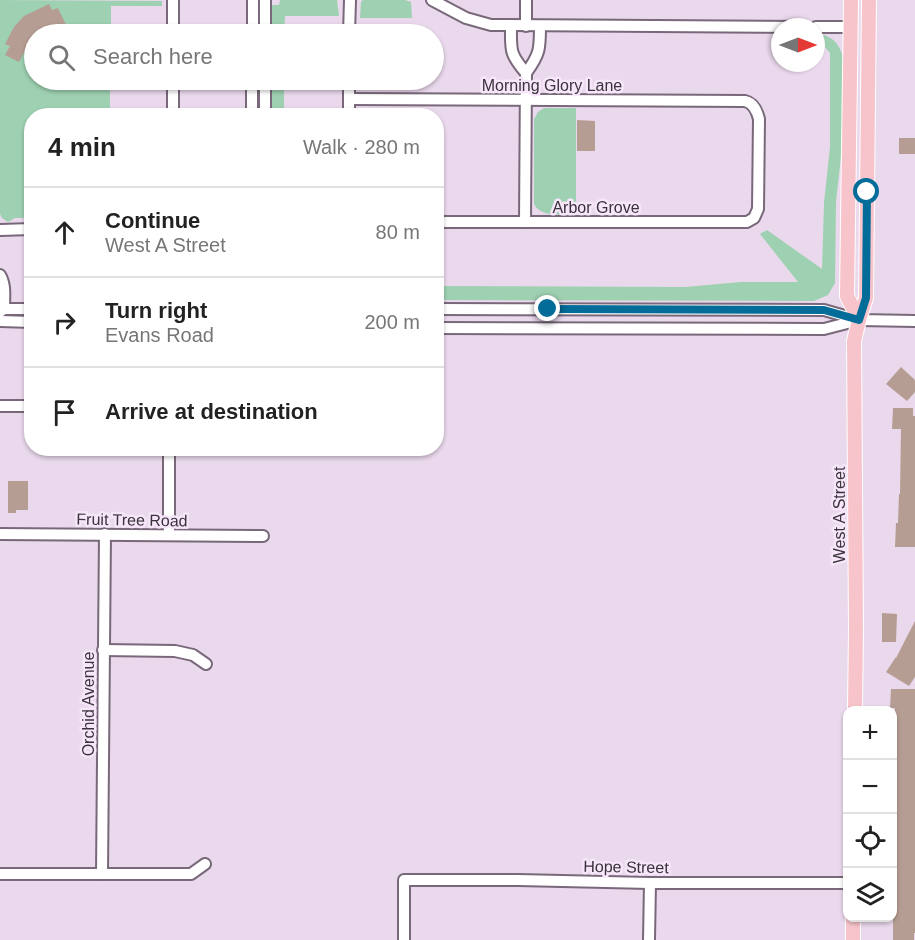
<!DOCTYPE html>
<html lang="en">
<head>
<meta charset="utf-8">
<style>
  :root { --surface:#fff; --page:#f2f2f2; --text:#222; --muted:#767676; --line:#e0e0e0 }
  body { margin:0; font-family:Arial,sans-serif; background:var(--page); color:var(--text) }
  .controls { position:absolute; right:18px; bottom:18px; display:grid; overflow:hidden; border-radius:12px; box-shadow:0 2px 4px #0004 }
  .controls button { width:54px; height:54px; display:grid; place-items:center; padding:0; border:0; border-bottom:2px solid var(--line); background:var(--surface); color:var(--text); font:30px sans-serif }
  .compass { position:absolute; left:771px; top:18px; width:54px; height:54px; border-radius:50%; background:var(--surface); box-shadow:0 2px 4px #0004; rotate:90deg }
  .stop { position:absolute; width:18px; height:18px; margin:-14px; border:4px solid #036c99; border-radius:50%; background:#fff }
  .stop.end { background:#036c99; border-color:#fff; box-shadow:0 2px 6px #0008 }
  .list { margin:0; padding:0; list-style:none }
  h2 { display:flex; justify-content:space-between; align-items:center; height:78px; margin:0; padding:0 24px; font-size:26px }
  h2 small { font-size:20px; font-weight:400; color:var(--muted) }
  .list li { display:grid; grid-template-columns:39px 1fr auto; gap:18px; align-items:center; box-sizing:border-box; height:90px; padding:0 24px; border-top:2px solid var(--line) }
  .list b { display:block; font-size:22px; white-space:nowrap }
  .list p { margin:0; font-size:20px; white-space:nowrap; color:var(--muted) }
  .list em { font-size:20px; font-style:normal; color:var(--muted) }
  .icon { flex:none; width:33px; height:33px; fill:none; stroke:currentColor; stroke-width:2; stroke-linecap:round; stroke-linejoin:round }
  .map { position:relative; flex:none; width:915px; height:940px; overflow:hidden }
  .search { position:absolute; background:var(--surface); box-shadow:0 2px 4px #0004; left:24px; top:24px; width:420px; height:66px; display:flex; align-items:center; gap:15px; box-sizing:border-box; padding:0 21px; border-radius:33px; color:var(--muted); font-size:22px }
  .panel { position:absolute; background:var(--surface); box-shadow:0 2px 4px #0004; left:24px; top:108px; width:420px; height:348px; border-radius:24px }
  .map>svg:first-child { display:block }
  .green { fill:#9ed1b2 }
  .building { fill:#b69d93 }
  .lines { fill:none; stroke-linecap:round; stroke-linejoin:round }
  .minor-casing { stroke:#78687a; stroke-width:14 }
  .major-casing { stroke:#fff; stroke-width:16 }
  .minor { stroke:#fff; stroke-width:10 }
  .major { stroke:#f8c4cb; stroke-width:14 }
  .route { stroke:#036c99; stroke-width:8 }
  .labels { text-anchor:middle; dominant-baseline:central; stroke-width:5; stroke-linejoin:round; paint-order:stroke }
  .street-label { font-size:16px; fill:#3a333b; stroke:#f7e5fa }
</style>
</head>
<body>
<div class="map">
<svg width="915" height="940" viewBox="0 0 915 940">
  <rect width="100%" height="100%" fill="#ead8ec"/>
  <g class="green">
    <path d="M0,0l162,1v5h-51v28h-77v46h76v35l-78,1 -1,102h-16l-7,4 -6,-4 -2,-4z"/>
    <path d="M280,0h57l2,16h-54l-1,18h-12v-29h7z"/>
    <path d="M363,0h42l6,2 1,16h-52l1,-16z"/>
    <path d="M820,34c14,3 20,11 23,24l-1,90 -6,53 -1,82 -7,12 -14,6 -377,-1v-14l248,1 56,-5h57l-38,-48 7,-4 55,39 2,-66 6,-56v-94l-11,-13z"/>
    <path d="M272,80h12v35h-13z"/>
    <path d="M544,108h32v106c-14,0 -35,4 -42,-10v-85l4,-7z"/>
  </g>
  <g class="building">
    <path d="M49,4l3,6 6,-2 8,17 -15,6 2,3h-19l-15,28 -14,-7 5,-9 -5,-2 9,-17 10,-11z"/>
    <path d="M577,120l18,1v30h-18z"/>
    <rect x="899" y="138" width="16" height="16"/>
    <path d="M901,367l14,13v12l-8,9 -21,-17z"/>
    <path d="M893,408h20v8h2v131h-20l1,-24h2l1,-29h1l1,-65h-9z"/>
    <path d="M8,481h20v29h-12v3h-8z"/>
    <path d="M882,613l15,1 -1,28h-14z"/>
    <path d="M915,621v56l-6,9 -23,-14 10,-15v1z"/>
    <path d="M891,689h24v244h-1v7h-21v-163l2,-17 -3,-1v-10l2,1 1,-42h-5z"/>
  </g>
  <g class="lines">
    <g class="minor-casing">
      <g id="minor">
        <path d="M432,0l34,18 25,7 313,2"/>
        <path d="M526,0v26"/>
        <path d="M511,26c0,24 -2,27 15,47"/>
        <path d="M816,27h35"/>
        <path d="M173,34v-34"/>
        <path d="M253,34v-34"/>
        <path d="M265,34v-34"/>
        <path d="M349,34l1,-34"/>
        <path d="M349,99l396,2c9,2 12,10 14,18l-1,90 -4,9 -7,4h-311"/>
        <path d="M173,116v-36"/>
        <path d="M252,116v-36"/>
        <path d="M265,116v-36"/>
        <path d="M349,116v-36"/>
        <path d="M525,222l1,-149c14,-19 14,-24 14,-47"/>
        <path d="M0,230l32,-1"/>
        <path d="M0,275c6,10 4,22 4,34l-4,3"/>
        <path d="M0,309h32"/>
        <path d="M436,309l388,1 35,10 56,1"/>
        <path d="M0,321l32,1"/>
        <path d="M436,328l388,1 35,-9"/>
        <path d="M0,406h32"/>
        <path d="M0,534l263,2"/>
        <path d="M169,535v-87"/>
        <path d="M103,650l72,1 18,4 13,9"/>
        <path d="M0,874h191l14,-10"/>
        <path d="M102,874l3,-340"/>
        <path d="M404,940v-60h114l132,3h198"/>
        <path d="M649,940l1,-57"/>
      </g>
    </g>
    <g class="major-casing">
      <g id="major">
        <path d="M851,0l-4,296 12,24"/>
        <path d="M855,710l1,-81 -2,-288 5,-21 7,-22 3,-298"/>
        <path d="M853,940v-22"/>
      </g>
    </g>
    <use href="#minor" class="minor"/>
    <use href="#major" class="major"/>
  </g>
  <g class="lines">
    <path class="route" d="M548,309l276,1 35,10 7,-22 1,-106"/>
  </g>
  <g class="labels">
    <g class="street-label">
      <text x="552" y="85">Morning Glory Lane</text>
      <text x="596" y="207">Arbor Grove</text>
      <text transform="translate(839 515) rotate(-90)">West A Street</text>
      <text transform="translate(132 520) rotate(1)">Fruit Tree Road</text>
      <text transform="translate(88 704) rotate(-90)">Orchid Avenue</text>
      <text transform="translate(626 867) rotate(1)">Hope Street</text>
    </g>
  </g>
</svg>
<div class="controls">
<button>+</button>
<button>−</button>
<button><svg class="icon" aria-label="locate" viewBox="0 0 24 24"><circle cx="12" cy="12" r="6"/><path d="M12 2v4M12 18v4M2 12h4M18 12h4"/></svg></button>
<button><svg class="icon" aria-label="layers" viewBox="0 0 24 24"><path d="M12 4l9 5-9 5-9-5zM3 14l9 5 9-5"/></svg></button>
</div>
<svg class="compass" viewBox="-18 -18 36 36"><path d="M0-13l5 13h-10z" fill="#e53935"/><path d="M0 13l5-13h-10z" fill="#767676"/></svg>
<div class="stop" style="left:867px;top:192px"></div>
<div class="stop end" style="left:548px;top:309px"></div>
<div class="search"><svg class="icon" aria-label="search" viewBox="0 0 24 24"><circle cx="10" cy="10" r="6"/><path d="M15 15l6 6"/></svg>Search here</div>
<section class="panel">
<h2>4 min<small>Walk · 280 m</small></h2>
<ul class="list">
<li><svg class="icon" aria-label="ahead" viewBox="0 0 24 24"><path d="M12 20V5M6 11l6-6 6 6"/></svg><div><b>Continue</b><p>West A Street</p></div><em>80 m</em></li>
<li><svg class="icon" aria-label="right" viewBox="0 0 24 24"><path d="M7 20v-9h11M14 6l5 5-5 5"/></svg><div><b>Turn right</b><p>Evans Road</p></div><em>200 m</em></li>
<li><svg class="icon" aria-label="arrive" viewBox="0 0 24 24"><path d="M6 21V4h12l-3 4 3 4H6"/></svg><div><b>Arrive at destination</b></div></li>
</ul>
</section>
</div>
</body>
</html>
